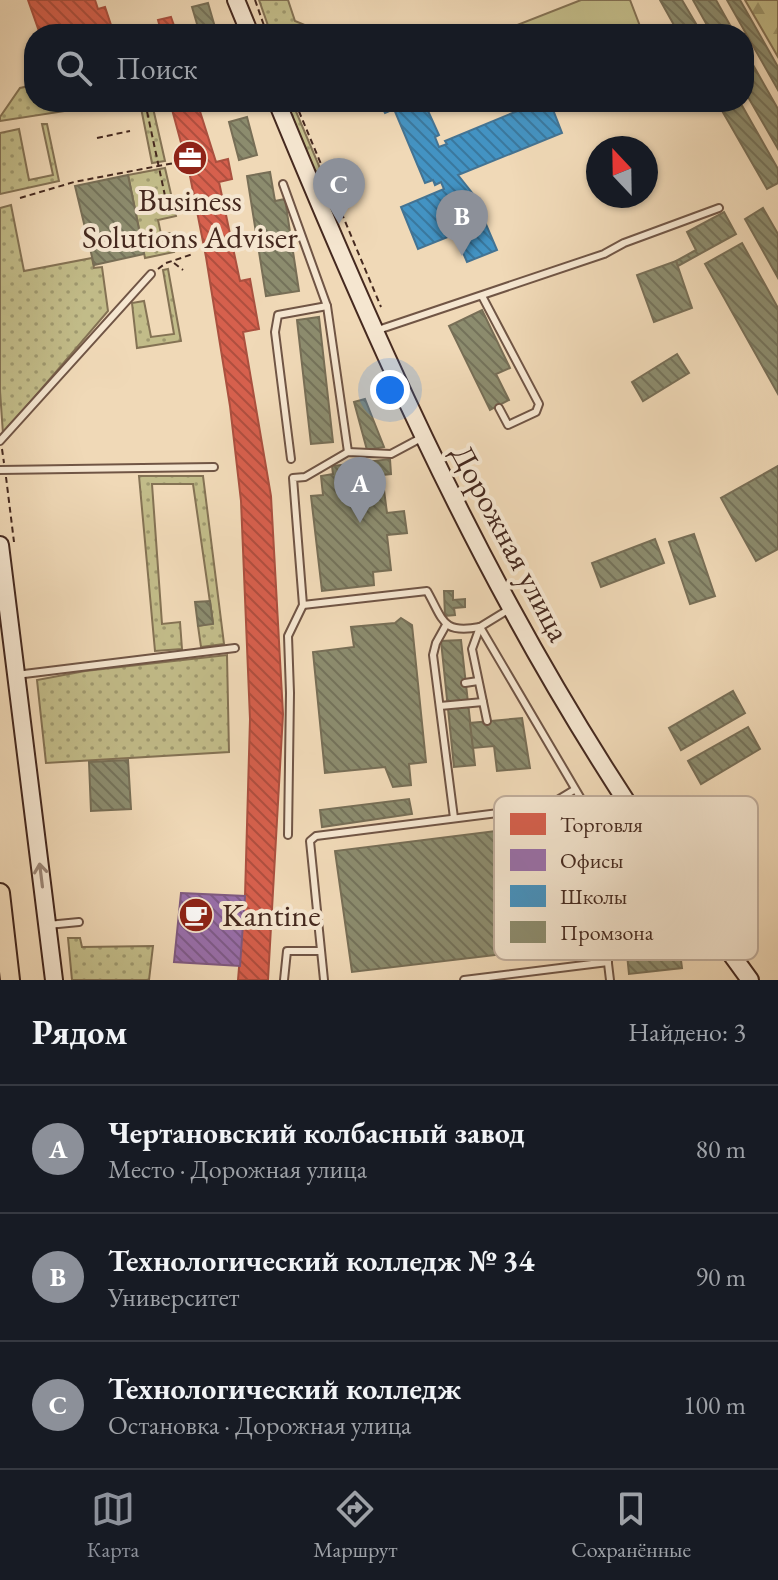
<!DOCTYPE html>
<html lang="ru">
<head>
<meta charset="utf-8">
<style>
  :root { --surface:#171b24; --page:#242831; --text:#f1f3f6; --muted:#9ea1a6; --line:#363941; --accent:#8c9099 }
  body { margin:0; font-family:"EB Garamond",serif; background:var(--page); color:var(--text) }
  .compass { position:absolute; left:586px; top:136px; width:72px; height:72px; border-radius:50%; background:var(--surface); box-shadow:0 2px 6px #0004; rotate:338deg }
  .you { position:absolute; left:390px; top:390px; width:28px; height:28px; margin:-20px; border:6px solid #fff; border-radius:50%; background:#1a73e8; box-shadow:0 0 0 12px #1a73e833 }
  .badge { display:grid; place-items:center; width:52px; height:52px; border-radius:50%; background:var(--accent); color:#fff; font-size:26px; font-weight:700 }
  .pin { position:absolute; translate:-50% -66px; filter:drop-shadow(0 2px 4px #0008) }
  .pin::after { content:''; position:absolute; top:42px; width:28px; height:24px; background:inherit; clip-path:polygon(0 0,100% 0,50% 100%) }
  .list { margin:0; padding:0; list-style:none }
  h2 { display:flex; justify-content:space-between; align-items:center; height:104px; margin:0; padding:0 32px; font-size:34px }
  h2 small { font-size:26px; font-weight:400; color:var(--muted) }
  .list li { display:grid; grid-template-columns:52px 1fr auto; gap:24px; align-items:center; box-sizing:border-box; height:128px; padding:0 32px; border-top:2px solid var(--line) }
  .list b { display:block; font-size:30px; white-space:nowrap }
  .list p { margin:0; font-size:26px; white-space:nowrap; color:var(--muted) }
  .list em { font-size:26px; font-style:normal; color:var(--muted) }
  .icon { flex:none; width:44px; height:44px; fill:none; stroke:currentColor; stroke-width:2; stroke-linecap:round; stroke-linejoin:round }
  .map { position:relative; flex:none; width:778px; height:980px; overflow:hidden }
  .search { position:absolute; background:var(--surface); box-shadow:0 2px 6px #0004; left:24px; right:24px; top:24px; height:88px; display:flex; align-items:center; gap:20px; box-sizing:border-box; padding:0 28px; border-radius:32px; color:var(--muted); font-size:30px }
  .sheet { height:488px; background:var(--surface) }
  nav { display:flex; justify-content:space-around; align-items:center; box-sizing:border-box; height:112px; border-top:2px solid var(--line); background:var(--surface); font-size:22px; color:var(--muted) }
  nav a { display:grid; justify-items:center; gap:4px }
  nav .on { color:var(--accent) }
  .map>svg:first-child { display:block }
  .grass { fill:url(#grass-dots); stroke:#847254; stroke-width:2 }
  .forest { fill:url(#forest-firs); stroke:#847254; stroke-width:2 }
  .pitch { fill:#c2bc89; stroke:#847254; stroke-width:2 }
  .shops { fill:url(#shops-back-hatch); stroke:#aa503f; stroke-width:2 }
  .offices { fill:url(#offices-back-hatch); stroke:#805b81; stroke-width:2 }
  .schools { fill:url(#schools-back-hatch); stroke:#447392; stroke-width:2 }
  .industry { fill:url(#industry-back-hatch); stroke:#776e56; stroke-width:2 }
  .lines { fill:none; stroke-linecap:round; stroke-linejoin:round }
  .service-casing { stroke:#705545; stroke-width:10 }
  .secondary-casing { stroke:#45291f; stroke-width:20 }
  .primary-casing { stroke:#45291f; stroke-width:22 }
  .path { stroke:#45291f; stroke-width:2; stroke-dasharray:6 4; stroke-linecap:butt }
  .service { stroke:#f5e6d0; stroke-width:6 }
  .secondary { stroke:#f5e6d0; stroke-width:16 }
  .primary { stroke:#f0d9b7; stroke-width:18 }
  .oneway { stroke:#9d8878 }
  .labels { text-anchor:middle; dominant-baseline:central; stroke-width:8; stroke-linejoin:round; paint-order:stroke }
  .poi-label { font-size:32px; fill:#45291f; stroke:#f5e6d0 }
  .street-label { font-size:32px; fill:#45291f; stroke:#f5e6d0 }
  .key { fill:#f5e6d0; stroke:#c0ad9b; stroke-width:2 }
  .key-label { font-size:22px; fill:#45291f }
</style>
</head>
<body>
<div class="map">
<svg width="778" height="980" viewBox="0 0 778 980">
  <defs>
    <pattern id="grass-dots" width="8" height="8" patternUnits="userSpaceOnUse" patternTransform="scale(2)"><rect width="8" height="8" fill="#c2bc89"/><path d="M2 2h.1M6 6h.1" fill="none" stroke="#9f996f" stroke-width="1.8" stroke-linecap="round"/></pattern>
    <pattern id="forest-firs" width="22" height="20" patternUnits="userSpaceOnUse" patternTransform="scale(2)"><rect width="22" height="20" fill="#c2bc89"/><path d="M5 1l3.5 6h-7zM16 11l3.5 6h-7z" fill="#9f996f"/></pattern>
    <pattern id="shops-back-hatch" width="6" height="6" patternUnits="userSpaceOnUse" patternTransform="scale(2)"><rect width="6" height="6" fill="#d6604d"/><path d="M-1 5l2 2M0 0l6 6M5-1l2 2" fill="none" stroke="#af4f3f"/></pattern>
    <pattern id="offices-back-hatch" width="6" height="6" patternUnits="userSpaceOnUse" patternTransform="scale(2)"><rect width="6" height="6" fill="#9970ab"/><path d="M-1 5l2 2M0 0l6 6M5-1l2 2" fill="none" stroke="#7f5c8b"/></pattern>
    <pattern id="schools-back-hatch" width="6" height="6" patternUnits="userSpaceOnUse" patternTransform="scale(2)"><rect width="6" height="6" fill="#4393c3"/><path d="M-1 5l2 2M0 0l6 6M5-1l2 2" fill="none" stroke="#3a789e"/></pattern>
    <pattern id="industry-back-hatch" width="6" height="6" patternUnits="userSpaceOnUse" patternTransform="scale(2)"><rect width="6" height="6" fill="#8c8c6e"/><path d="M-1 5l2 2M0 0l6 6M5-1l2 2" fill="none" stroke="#74725a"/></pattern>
  </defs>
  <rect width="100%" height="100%" fill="#f0d9b7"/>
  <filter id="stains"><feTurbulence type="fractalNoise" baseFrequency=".0025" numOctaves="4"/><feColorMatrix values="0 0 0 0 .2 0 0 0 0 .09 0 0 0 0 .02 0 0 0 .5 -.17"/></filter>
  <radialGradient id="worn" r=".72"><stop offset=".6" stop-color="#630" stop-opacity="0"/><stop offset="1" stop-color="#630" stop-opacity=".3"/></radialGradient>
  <g class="grass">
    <path d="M259,0h29l7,21 31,13h-55z"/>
    <path d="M34,85v17h42l2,7 -78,12v-4l20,-29z"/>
    <path d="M286,102h6l44,104 -5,4z"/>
    <path d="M149,106l4,2 12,53 -13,2 -11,-55z"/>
    <path d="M42,124h5l12,57 -59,13v-61l19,-4 10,51 24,-5z"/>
    <path d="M165,168l11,48 -18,4 3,14 9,-1 4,19 -29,6 -17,-83z"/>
    <path d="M11,205l13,66 68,-13 2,10 8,-1 6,44 -105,123 -3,-43v-183z"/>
    <path d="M168,269l13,72 -44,7 -5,-45 12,-2 7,36 23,-3 -11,-64z"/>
    <path d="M139,476h64l21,168 -23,3 -3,-21 15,-3 -20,-139h-41l10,140 18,-2 2,27 -27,2z"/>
    <path d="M227,655l2,97 -183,11 -9,-83 48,-9z"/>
    <path d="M68,938h12l2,9 71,-1 -4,34h-77z"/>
  </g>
  <path class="forest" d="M745,0h33v57z"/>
  <path class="pitch" d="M581,0h49l13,34h-128l-3,-7z"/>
  <g class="shops">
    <path d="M28,0h67l3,9 7,-2 9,27h-74z"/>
    <path d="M171,17l6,17h-15l-4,-14z"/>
    <path d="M170,102h27l19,60 12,-3 4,20 -13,3 21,99 10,-2 9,50 -16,3 28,164 12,218 -15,266h-30l7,-84 5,-177 -9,-218 -11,-95 -24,-149 -16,-81z"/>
  </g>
  <path class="offices" d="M181,893l64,3 -5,70 -66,-4z"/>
  <path class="schools" d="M393,102h31l15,33 -4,2 4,10 8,-3 -2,-3 94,-39h11l12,31 -104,42 15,19 24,56 -30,12 -12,-28 -37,15 -17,-42 43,-18 -3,-7 -6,3 -2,-5 -8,3 -31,-74 -9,4 -3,-6z"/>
  <g class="industry">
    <path d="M660,0h22l20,34h-23z"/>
    <path d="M693,0h23l19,34h-23z"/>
    <path d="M727,0h13l38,67v23z"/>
    <path d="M208,3l9,31h-17l-8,-27z"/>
    <path d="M744,49l34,60v40l-34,-59z"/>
    <path d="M717,102h23l38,67v14l-11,6z"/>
    <path d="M247,117l10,38 -18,5 -10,-38z"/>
    <path d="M270,172l5,29 10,-2 14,92 -33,5 -19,-120z"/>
    <path d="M128,175l16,79 -50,11 -19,-79z"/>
    <path d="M763,208l15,26v44l-33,-59z"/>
    <path d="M724,212l12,22 -58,32 -2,-5 20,-11 -9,-18z"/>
    <path d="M742,243l36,65v86l-73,-130z"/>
    <path d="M676,261l16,47 -38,14 -17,-47z"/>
    <path d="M482,310l28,58 -14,6 13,26 -19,10 -41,-84z"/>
    <path d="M319,317l14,125 -22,2 -14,-124z"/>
    <path d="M677,354l12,19 -46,28 -11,-19z"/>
    <path d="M365,399l19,48 -17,3 -13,-48z"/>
    <path d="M390,459l1,15 -9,1 5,38 17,-2 3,22 -20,2 4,35 -18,2 1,13 -52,6 -11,-95 12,-1 -2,-19 12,-2 -1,-8z"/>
    <path d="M778,466v83l-22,12 -35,-63z"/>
    <path d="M694,534l21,62 -25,8 -21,-62z"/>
    <path d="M655,539l9,24 -63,24 -9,-24z"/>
    <path d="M444,591h9v9l12,-1v8l-11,1 1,7 -10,1z"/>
    <path d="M210,601l3,23 -15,2 -3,-24z"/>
    <path d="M401,618l11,7 14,137 -17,2 2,21 -18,2 -8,-20 -60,6 -12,-121 41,-5 -3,-20 44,-4z"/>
    <path d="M461,640l14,125 -21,2 -13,-126z"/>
    <path d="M733,691l12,22 -64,37 -12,-22z"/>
    <path d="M522,718l8,50 -33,3 -3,-25 -21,2 -3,-25z"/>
    <path d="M748,727l12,22 -59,35 -13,-23z"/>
    <path d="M128,760l3,49 -40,2 -2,-49z"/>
    <path d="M409,799l3,15 -90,13 -2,-17z"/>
    <path d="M577,821l12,123 -237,28 -17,-121z"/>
    <path d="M678,937l4,31 -53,6 -3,-30z"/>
  </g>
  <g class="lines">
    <g class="service-casing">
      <g id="service">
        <path d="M283,184l44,122 21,146"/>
        <path d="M482,296l57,108 -3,8 -28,13 -9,-17"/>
        <path d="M378,330l226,-76 20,-11 95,-35"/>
        <path d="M0,441l151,-167"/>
        <path d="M291,459l-16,-127 3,-17 49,-9"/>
        <path d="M0,470l214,-3"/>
        <path d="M303,605l124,-14c17,30 15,43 53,36"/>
        <path d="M511,608l-31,19 110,187 20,166"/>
        <path d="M446,625l-10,18 -3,12 21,163"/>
        <path d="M480,627l-8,22 15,72"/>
        <path d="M16,675l219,-27"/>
        <path d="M465,683l13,-2"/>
        <path d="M440,706l43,-4"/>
        <path d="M288,835l2,-142 -2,-57 15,-31 -10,-127 12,-1 43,-25 43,2 30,-16"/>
        <path d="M48,925l31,-3"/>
        <path d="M284,980l3,-29h32"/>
        <path d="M324,980l-14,-139 6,-5 230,-29 28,-17"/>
        <path d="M464,980l144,-18"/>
      </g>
    </g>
    <g class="secondary-casing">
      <g id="secondary">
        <path d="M236,0l14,34"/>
        <path d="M277,102c71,172 145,343 234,506 70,129 152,254 239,372"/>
        <path d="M0,545l54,435"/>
      </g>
    </g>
    <g class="primary-casing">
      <path id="primary" d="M0,893l10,87"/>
    </g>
    <g class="path">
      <path d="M255,0l12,34"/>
      <path d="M145,102l23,108 16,-3"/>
      <path d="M295,102l86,205"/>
      <path d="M97,138l33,-7"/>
      <path d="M20,198l54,-16 100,-19"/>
      <path d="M174,263l9,7"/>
      <path d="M158,269l8,-6 27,-9"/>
      <path d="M2,449l2,14"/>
      <path d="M6,477l8,65"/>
    </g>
    <use href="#service" class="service"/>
    <use href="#secondary" class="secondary"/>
    <use href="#primary" class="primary"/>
  </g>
  <defs><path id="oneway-shaft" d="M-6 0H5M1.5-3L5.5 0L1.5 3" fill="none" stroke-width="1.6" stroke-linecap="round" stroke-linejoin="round" transform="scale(2)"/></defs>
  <use class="oneway" href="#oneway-shaft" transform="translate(41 875) rotate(-97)"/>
  <defs>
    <g id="office-disc" transform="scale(1.8)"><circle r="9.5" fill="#8f2418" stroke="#f5e6d0"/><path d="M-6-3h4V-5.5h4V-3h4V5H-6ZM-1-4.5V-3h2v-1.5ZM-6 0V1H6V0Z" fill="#fff"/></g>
    <g id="cafe-disc" transform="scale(1.8)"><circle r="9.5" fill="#8f2418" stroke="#f5e6d0"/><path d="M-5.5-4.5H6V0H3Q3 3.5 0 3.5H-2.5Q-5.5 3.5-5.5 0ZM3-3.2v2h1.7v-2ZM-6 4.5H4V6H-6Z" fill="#fff"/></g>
  </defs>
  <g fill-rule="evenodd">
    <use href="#office-disc" x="190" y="158"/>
    <use href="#cafe-disc" x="196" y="915"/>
  </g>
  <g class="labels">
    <g class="poi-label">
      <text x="190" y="200">Business<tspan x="190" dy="37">Solutions Adviser</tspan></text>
      <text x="222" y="915" text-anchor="start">Kantine</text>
    </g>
    <g class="street-label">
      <text transform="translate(511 543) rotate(62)">Дорожная улица</text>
    </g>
  </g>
  <rect x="494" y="796" width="264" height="164" rx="12" class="key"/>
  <rect x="510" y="813" width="36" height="22" fill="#d6604d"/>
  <rect x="510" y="849" width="36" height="22" fill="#9970ab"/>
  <rect x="510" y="885" width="36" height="22" fill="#4393c3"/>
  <rect x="510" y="921" width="36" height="22" fill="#8c8c6e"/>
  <g class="key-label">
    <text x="560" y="832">Торговля</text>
    <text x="560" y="868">Офисы</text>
    <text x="560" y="904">Школы</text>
    <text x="560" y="940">Промзона</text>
  </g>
  <rect width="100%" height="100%" filter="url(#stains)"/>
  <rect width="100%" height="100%" fill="url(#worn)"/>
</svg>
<svg class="compass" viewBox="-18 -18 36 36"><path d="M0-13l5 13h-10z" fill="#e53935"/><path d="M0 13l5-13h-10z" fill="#9ea1a6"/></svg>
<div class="you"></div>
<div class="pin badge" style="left:360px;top:523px">A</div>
<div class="pin badge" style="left:462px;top:256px">B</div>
<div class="pin badge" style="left:339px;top:224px">C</div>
<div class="search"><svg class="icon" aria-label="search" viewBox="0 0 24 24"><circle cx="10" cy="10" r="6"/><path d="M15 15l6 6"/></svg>Поиск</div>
</div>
<section class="sheet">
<h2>Рядом<small>Найдено: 3</small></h2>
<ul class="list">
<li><span class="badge">A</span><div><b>Чертановский колбасный завод</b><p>Место · Дорожная улица</p></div><em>80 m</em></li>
<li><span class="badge">B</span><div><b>Технологический колледж № 34</b><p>Университет</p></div><em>90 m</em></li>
<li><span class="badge">C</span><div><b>Технологический колледж</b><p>Остановка · Дорожная улица</p></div><em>100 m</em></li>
</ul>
</section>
<nav>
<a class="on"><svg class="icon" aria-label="map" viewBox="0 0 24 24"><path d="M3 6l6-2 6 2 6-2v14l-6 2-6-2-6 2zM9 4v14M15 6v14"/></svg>Карта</a>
<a><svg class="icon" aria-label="directions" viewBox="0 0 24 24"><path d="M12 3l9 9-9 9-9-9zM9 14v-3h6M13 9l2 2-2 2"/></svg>Маршрут</a>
<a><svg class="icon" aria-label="saved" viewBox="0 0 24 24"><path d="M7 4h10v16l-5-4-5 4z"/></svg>Сохранённые</a>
</nav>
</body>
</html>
